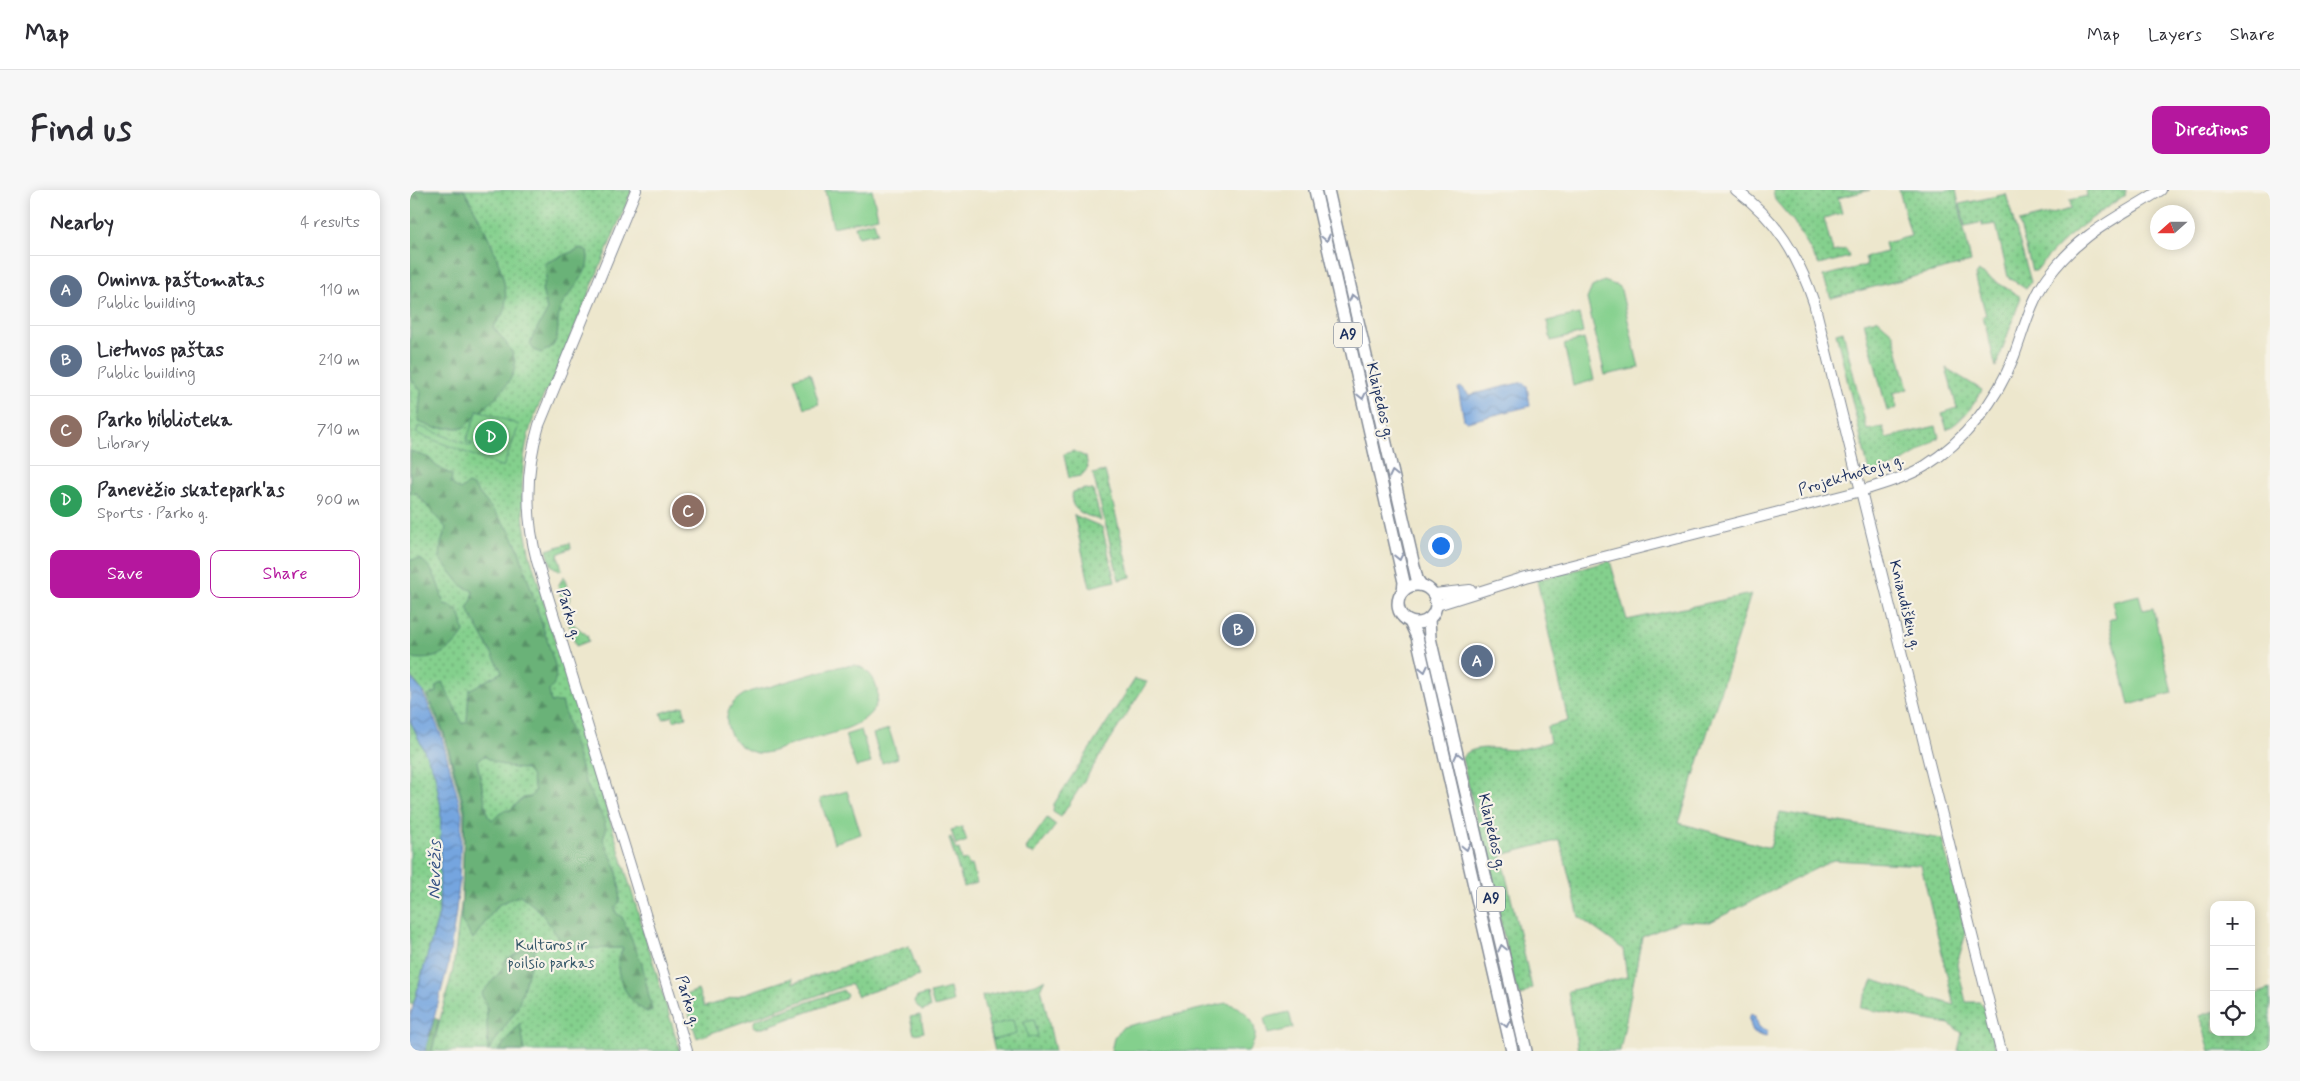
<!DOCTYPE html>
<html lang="en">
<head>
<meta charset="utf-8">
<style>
  :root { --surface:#fff; --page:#f7f7f7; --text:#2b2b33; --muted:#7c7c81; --line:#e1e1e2; --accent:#b5179e }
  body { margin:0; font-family:Mynerve,sans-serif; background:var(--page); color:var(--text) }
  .controls { position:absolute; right:15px; bottom:15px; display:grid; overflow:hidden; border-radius:10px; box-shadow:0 2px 12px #0003 }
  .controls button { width:45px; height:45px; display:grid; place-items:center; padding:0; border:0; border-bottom:1px solid var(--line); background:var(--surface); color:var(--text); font:25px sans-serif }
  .compass { position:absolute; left:1740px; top:15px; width:45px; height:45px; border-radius:50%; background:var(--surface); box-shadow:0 2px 12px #0003; rotate:249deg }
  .you { position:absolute; left:1030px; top:355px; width:18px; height:18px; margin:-12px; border:4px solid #fff; border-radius:50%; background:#1a73e8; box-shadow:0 0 0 8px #1a73e833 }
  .badge { display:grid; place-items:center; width:32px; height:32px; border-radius:50%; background:var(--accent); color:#fff; font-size:16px; font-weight:700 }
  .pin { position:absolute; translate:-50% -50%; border:2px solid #fff; box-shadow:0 1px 5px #0006 }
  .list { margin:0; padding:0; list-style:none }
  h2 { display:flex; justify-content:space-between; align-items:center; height:65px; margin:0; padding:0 20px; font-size:21px }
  h2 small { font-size:16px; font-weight:400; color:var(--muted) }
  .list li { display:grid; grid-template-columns:32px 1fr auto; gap:15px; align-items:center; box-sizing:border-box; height:70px; padding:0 20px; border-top:1px solid var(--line) }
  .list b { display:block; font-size:19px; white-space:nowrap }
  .list p { margin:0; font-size:16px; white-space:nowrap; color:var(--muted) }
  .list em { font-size:16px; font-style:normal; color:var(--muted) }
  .actions { display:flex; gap:10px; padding:15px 20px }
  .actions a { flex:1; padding:11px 0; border:1px solid var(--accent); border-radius:10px; text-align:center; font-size:18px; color:var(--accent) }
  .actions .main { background:var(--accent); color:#fff }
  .icon { flex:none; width:28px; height:28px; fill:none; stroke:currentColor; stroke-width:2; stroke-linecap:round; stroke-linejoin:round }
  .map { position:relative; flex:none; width:1860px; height:861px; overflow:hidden; border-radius:10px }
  header { display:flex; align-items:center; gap:30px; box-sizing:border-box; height:70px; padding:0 25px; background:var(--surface); border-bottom:1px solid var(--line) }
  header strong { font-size:24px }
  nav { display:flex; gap:28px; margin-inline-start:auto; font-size:18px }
  .intro { display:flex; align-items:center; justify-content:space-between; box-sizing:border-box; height:120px; padding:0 30px }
  h1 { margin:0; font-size:35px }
  .button { padding:12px 22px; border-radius:10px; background:var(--accent); color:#fff; font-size:18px; font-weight:700 }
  main { display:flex; gap:30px; padding:0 30px }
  aside { flex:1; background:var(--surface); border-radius:10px; box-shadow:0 2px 12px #0003 }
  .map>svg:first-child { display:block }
  .grass { fill:url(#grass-dots); stroke:#508076 }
  .forest { fill:url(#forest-firs); stroke:#43706b; fill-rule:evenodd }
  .garden { fill:#84d08d; stroke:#508076 }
  .water { fill:url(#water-waves); stroke:#486a9e }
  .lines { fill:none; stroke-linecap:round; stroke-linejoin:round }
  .secondary-casing { stroke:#848b96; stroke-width:12 }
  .trunk-casing { stroke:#848b96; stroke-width:14 }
  .secondary { stroke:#fff; stroke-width:10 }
  .trunk { stroke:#fff; stroke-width:11 }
  .oneway { stroke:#8d97ae }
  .labels { text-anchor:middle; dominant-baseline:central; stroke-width:4.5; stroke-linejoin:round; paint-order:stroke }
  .shield { fill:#f7f3e8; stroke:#5d6a87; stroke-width:1 }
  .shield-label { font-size:15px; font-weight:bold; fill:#1b2f5e }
  .street-label { font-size:16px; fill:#1b2f5e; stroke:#f7f3e8 }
  .park-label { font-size:16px; fill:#35576a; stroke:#f7f3e8 }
  .water-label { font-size:18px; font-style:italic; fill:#365285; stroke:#f7f3e8 }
</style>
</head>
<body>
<header>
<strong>Map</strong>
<nav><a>Map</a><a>Layers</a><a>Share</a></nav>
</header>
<div class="intro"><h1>Find us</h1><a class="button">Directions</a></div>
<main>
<aside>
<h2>Nearby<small>4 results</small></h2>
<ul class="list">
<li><span class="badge" style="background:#5c6f8a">A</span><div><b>Ominva paštomatas</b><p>Public building</p></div><em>110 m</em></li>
<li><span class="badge" style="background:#5c6f8a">B</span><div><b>Lietuvos paštas</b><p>Public building</p></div><em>210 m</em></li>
<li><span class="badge" style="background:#8d6e63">C</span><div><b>Parko biblioteka</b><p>Library</p></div><em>710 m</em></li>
<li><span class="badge" style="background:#2e9e5b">D</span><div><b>Panevėžio skatepark'as</b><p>Sports · Parko g.</p></div><em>900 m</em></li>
</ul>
<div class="actions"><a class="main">Save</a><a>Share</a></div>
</aside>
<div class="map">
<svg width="1860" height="861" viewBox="0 0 1860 861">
  <defs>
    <pattern id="grass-dots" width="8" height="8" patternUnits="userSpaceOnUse" patternTransform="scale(1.25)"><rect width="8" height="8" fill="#84d08d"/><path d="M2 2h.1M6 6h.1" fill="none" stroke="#6ba976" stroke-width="1.8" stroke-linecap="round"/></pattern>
    <pattern id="forest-firs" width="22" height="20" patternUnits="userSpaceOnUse" patternTransform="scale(1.25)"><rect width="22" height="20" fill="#6bb278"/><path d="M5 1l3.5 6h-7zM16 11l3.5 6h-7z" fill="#579166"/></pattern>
    <pattern id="water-waves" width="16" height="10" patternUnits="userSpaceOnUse" patternTransform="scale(1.25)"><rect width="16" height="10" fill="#75a5df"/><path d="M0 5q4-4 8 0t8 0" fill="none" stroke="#5f87b8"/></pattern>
  </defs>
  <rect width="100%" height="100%" fill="#f7f3e8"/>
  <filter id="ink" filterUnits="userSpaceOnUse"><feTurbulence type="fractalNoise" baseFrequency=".02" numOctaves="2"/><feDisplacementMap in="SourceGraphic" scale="10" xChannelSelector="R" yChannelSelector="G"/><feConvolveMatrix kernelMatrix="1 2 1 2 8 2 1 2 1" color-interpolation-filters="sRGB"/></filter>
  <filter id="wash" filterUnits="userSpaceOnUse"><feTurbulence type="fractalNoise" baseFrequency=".0096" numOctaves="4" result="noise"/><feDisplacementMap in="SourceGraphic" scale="20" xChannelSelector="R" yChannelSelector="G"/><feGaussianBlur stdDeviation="1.12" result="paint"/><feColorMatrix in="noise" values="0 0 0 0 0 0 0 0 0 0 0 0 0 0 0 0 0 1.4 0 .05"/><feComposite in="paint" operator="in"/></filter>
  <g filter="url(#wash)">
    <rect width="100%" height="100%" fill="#ede7cd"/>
    <g class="grass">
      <path d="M0,0h222l-80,192c-35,51 -35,117 -22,174l150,495h-248l21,-82 9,-72 2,-85 -21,-78 -18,-40 -15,-19z"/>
      <path d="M1363,0h97l-32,8 4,15 -18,5 9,34 13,-3 3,8 -30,8 -25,-43 -19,-22z"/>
      <path d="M1489,0h57l15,72 -140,36 -8,-22 44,-11 -2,-8 22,-5 -2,-9 26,-7z"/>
      <path d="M1676,0h40l-1,5c-33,23 -64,43 -89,76h-4l-13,-49 52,-13 -1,-9 17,-4z"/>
      <path d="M1596,4l25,88 -5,7 -18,-12 -12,-53 -14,2 1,-4 -18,4 -5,-22z"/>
      <path d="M927,79h5l68,298 -4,1z"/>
      <path d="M1568,81l43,26 -25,70 -13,-51 3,-1 -11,-40z"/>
      <path d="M1467,129l16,14 15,56 -15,4 4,15 -10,3 -23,-89z"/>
      <path d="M1433,141l24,99 16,-3 3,11 50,-12 3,11c-22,17 -43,31 -69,39l-34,-143z"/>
      <path d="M1536,178l36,22c-9,17 -19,29 -35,40l-5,-17 15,-5z"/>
      <path d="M663,261l13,6 2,11 -7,8 -12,2 -5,-22v-2z"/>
      <path d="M695,281l26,106 -12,3 -26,-106z"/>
      <path d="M675,299l8,1 8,31c-14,-6 -35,-10 -28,-29z"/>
      <path d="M664,325l28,12 13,54 -25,6z"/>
      <path d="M160,353l1,5 -13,6 4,16 -3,1 -8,-6 -4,-15z"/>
      <path d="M1200,371l17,59 124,-26 -72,229 91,25 10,-36 162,27 24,94 -9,31 9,38h14l5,7 11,42h-38l4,-18 -13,-9 -89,-16 13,-28 81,25 -33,-140 -88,-5 -123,62 -30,-1 -38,16 -22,114h-42l-10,-60 59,-14 -4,-28 -44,-32 -19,-77 -59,15 31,133 -11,8 -5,-8 -54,-230c11,-17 40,-6 57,-9 10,-1 21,-4 31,-7l-3,-15 21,-6 -31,-141z"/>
      <path d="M154,386l6,22 -3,8 -3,1 -6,-21z"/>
      <path d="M162,433l15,12 2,6 -13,5 -7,-22z"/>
      <path d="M1018,451l76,334 -2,1 -16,-67 -9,-27 -54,-240z"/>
      <path d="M725,489l12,3 -86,135 -8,-5 1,-8z"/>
      <path d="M273,516l3,11 -12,4 -2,-5 -9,3 -2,-6z"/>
      <path d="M0,530l25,54 6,33 -2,107 -26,91 -3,-1z"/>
      <path d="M637,628l9,7 -22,29 -7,-2 -1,-4z"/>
      <path d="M552,637l5,14 -11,4 -5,-15z"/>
      <path d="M541,647l5,13 3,-1 3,12 5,-1 2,6 3,-1 5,18 -13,4 -15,-49z"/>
      <path d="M499,756l10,30 -61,20 -8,-12 -153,54 -14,-42 15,-6 6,17 88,-29 2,5z"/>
      <path d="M635,789l-4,8 14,64h-60l-13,-55 54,-12z"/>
      <path d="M540,798l3,14 -19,5 -4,-14z"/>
      <path d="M1860,799v62h-60l-10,-35 14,-5v21h37v-36z"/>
      <path d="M433,800l4,5 -3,4 -81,29h-7l-3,-2 2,-6z"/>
      <path d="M517,804l3,14 -8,3 -8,-9 3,-5z"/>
      <path d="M510,825l4,17 -10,2 -4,-17z"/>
    </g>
    <g class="forest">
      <path d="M0,0h54c15,27 50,90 40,121 -2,5 -7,11 -11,16 8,10 21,23 22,36 2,21 -38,51 -52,65h-28l-17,-6 3,-31 -11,-13z"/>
      <path d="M171,58l6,3c6,21 -17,39 -26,56 -6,13 0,26 -7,37 -3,5 -8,6 -13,9l-7,-3 -4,-6c3,-11 12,-22 17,-33l-5,-22 4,-10 -1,-16z"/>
      <path d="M0,261l19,7 7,8 16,9 -1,8 9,7 8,-6 6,3 35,43 9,18 37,117c1,10 2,17 -6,26l2,11h11l23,79 19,39 2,10 -3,9 13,28 4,22 -1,14 -4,4 1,6 6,4 20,47 10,46 -5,2c-17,-8 -30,-31 -29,-49 0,-4 3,-10 5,-15l-48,1 -12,-5 -23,-33 -20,-16 -22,10 -25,34 -12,-19 4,-111 -21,-76 -16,-38 9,-3 -1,-6 6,-4 21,42 4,-3 2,-31 33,-18 -35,-64 5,-8 1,-9 -11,-5 -22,-27 1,-16 5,-15 -29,-34 -7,-2zM74,566c13,8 27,13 41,13l6,6 4,16 -4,6 -8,1 -13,12 -8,1 -9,9 -5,-4 -11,-55z"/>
      <path d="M9,369c15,6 21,31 25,45 17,3 17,13 20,28 -12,19 -29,30 -52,26l-2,-3v-95z"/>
      <path d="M128,751l-21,68 -29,42 -2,-47 -5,-10 19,-22 6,-12z"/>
      <path d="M24,828l5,2 -7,31h-7z"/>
      <path d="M110,833l5,28h-27z"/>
    </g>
    <g class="garden">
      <path d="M415,0h47l6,27 -45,10z"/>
      <path d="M464,31l3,12 -19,4 -3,-11z"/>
      <path d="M1194,91l14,5 3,4 18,78 -34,7 -18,-76 5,-12z"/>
      <path d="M1169,124l4,19 -32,8 -4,-20z"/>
      <path d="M1174,149l10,41 -21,6 -9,-42z"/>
      <path d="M400,183l9,31 -15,4 -10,-30z"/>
      <path d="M68,220l41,15 -16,42 -87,-34 3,-7 52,20 1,-3 -6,-2z"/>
      <path d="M1729,405l4,15 10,-2 19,85 -43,12 -20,-85 7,-3 -4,-15z"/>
      <path d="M445,475c10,3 17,9 21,20 12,42 -51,49 -79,58 -11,3 -29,12 -40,10 -27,-5 -43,-38 -17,-56 8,-7 22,-8 32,-11 23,-7 46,-14 70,-20z"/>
      <path d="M479,539l9,29 -16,5 -9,-29z"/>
      <path d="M451,540l10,33 -15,4 -11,-32z"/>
      <path d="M437,601l14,43 -27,9 -14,-44z"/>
      <path d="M816,813c21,4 40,28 22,48h-137l3,-13 9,-11z"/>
      <path d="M879,822l4,16 -25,6 -4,-16z"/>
      <path d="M624,829l4,17 -10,2 -4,-17z"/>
      <path d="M603,830l3,14 -23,6 -4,-14z"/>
    </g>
    <g class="water">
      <path d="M1113,192l4,4 3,20 -63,16 -3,-2 -6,-32 4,-1 7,8z"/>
      <path d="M0,487l12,14 19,43 21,79 -3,73 -4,33 -7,47 -23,85h-15v-34l29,-103 2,-107 -6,-33 -25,-54z"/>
      <path d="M1341,824l4,2 4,11 9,4 -2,6 -13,-4 -4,-14z"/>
    </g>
  </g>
  <g filter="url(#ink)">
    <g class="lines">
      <g class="secondary-casing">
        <g id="secondary">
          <path d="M226,0l-97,235c-14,46 -14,90 -2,136l150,490"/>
          <path d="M1326,0c41,30 62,65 78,113l187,748"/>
          <path d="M1024,404l36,-4"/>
          <path d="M1027,415l89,-28 335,-86c21,-7 44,-13 64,-25 40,-25 72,-66 89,-110 10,-27 17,-56 34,-79 32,-44 69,-59 113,-87"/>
        </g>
      </g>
      <g class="trunk-casing">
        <g id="trunk">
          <path d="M905,0l89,392 -1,9"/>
          <path d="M918,0l89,389 4,6"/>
          <circle cx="1007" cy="414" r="19"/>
          <path d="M1019,429l1,19 96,413"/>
          <path d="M1000,432l7,15 95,414"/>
        </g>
      </g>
      <use href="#secondary" class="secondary"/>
      <use href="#trunk" class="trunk"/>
    </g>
    <defs><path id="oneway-chevron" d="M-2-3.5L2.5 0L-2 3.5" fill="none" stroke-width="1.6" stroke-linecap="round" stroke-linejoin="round" transform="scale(1.25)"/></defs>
    <g class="oneway">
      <use href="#oneway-chevron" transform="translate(916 48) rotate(77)"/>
      <use href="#oneway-chevron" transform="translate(943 108) rotate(-103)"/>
      <use href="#oneway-chevron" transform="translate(952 206) rotate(77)"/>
      <use href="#oneway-chevron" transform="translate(983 284) rotate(-103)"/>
      <use href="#oneway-chevron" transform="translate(989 367) rotate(78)"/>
      <use href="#oneway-chevron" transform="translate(1014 479) rotate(77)"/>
      <use href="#oneway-chevron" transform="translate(1048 566) rotate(-103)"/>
      <use href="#oneway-chevron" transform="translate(1056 657) rotate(77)"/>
      <use href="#oneway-chevron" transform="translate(1092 758) rotate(-103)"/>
      <use href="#oneway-chevron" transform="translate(1096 834) rotate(77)"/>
    </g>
  </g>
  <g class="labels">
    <g class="shield">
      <rect x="924" y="132.5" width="28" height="25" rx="4"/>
      <rect x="1067" y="696.5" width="28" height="25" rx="4"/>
    </g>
    <g class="shield-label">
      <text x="938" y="145">A9</text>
      <text x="1081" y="709">A9</text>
    </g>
    <g class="street-label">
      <text transform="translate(970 211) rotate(77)">Klaipėdos g.</text>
      <text transform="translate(1441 285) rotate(-17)">Projektuotojų g.</text>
      <text transform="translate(1495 415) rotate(76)">Kniaudiškių g.</text>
      <text transform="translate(159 424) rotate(73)">Parko g.</text>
      <text transform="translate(1082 642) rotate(77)">Klaipėdos g.</text>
      <text transform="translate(278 811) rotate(73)">Parko g.</text>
    </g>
    <g class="park-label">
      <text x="141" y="755">Kultūros ir<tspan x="141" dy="18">poilsio parkas</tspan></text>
    </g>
    <g class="water-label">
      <text transform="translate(25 680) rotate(-89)">Nevėžis</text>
    </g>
  </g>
</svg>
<div class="controls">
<button>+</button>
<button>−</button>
<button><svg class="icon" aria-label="locate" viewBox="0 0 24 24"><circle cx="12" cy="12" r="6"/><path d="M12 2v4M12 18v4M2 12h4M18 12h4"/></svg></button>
</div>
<svg class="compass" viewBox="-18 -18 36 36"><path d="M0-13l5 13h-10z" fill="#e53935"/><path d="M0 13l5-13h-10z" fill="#7c7c81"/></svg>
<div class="you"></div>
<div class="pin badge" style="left:1067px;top:471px;background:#5c6f8a">A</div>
<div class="pin badge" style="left:828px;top:440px;background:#5c6f8a">B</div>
<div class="pin badge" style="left:278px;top:321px;background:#8d6e63">C</div>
<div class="pin badge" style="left:81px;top:247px;background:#2e9e5b">D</div>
</div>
</main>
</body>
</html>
